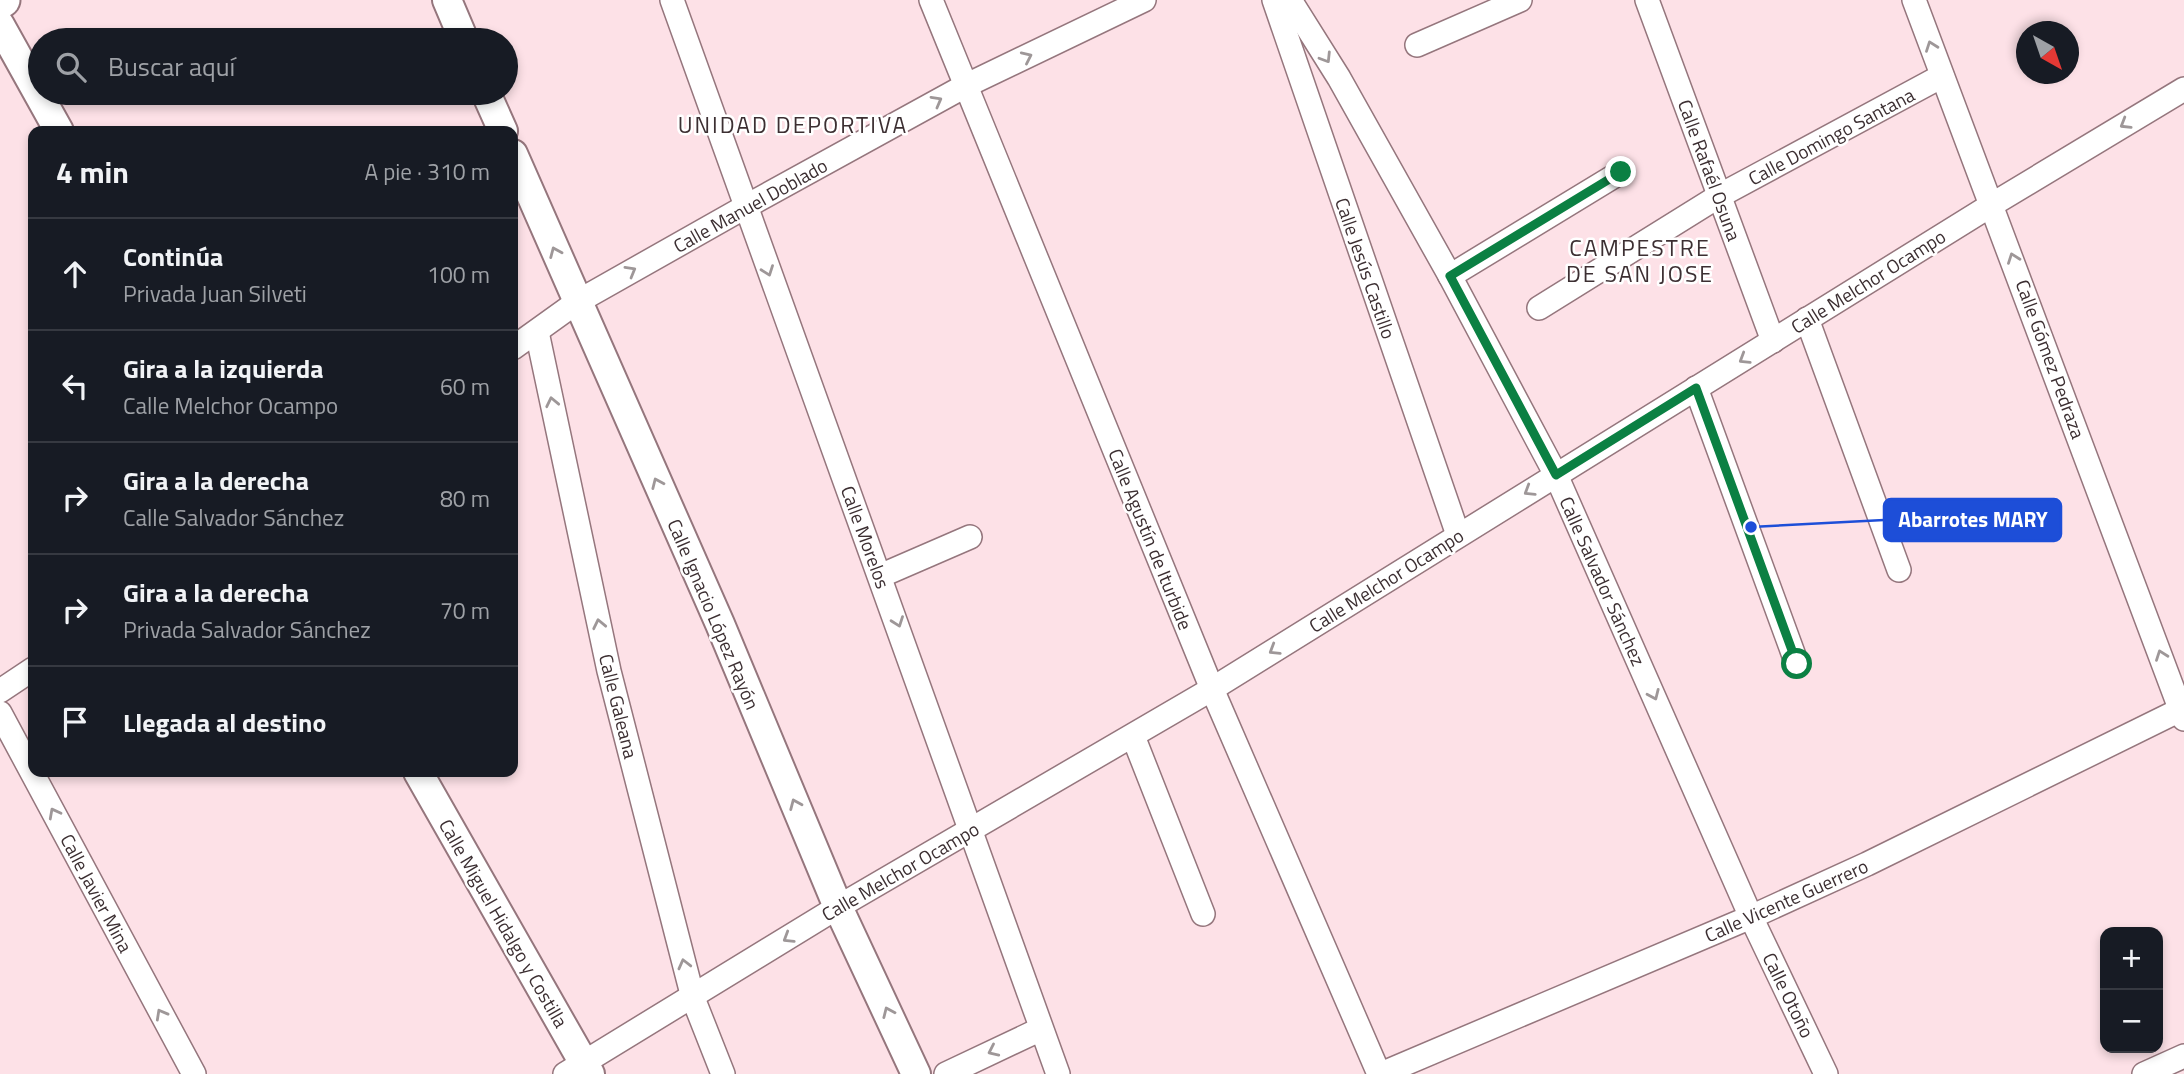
<!DOCTYPE html>
<html lang="es">
<head>
<meta charset="utf-8">
<style>
  :root { --surface:#171b24; --page:#20242c; --text:#f1f3f6; --muted:#9ea1a6; --line:#363941 }
  body { margin:0; font-family:"Titillium Web",sans-serif; background:var(--page); color:var(--text) }
  .controls { position:absolute; right:21px; bottom:21px; display:grid; overflow:hidden; border-radius:14px; box-shadow:0 4px 10px #0003 }
  .controls button { width:63px; height:63px; display:grid; place-items:center; padding:0; border:0; border-bottom:2px solid var(--line); background:var(--surface); color:var(--text); font:35px sans-serif }
  .compass { position:absolute; left:2016px; top:21px; width:63px; height:63px; border-radius:50%; background:var(--surface); box-shadow:0 4px 10px #0003; rotate:140deg }
  .stop { position:absolute; width:21px; height:21px; margin:-16px; border:5px solid #0b8043; border-radius:50%; background:#fff }
  .stop.end { background:#0b8043; border-color:#fff; box-shadow:0 2px 7px #0008 }
  .list { margin:0; padding:0; list-style:none }
  h2 { display:flex; justify-content:space-between; align-items:center; height:91px; margin:0; padding:0 28px; font-size:30px }
  h2 small { font-size:23px; font-weight:400; color:var(--muted) }
  .list li { display:grid; grid-template-columns:46px 1fr auto; gap:21px; align-items:center; box-sizing:border-box; height:112px; padding:0 28px; border-top:2px solid var(--line) }
  .list b { display:block; font-size:26px; white-space:nowrap }
  .list p { margin:0; font-size:23px; white-space:nowrap; color:var(--muted) }
  .list em { font-size:23px; font-style:normal; color:var(--muted) }
  .icon { flex:none; width:38px; height:38px; fill:none; stroke:currentColor; stroke-width:2; stroke-linecap:round; stroke-linejoin:round }
  .map { position:relative; flex:none; width:2184px; height:1074px; overflow:hidden }
  .search { position:absolute; background:var(--surface); box-shadow:0 4px 10px #0003; left:28px; top:28px; width:490px; height:77px; display:flex; align-items:center; gap:18px; box-sizing:border-box; padding:0 24px; border-radius:38px; color:var(--muted); font-size:26px }
  .panel { position:absolute; background:var(--surface); box-shadow:0 4px 10px #0003; left:28px; top:126px; width:490px; height:651px; border-radius:14px }
  .map>svg:first-child { display:block }
  .lines { fill:none; stroke-linecap:round; stroke-linejoin:round }
  .minor-casing { stroke:#95767d; stroke-width:26 }
  .tertiary-casing { stroke:#95767d; stroke-width:32 }
  .secondary-casing { stroke:#95767d; stroke-width:37 }
  .minor { stroke:#fff; stroke-width:23 }
  .tertiary { stroke:#fff; stroke-width:28 }
  .secondary { stroke:#fff; stroke-width:33 }
  .oneway { stroke:#9e9798 }
  .route { stroke:#0b8043; stroke-width:9 }
  .labels { text-anchor:middle; dominant-baseline:central; stroke-width:5; stroke-linejoin:round; paint-order:stroke }
  .street-label { font-size:19px; fill:#3c2f32; stroke:#fff }
  .quarter-label { font-size:23px; letter-spacing:2px; fill:#3c2f32; stroke:#fff }
  .leader { fill:none; stroke:#1d4ed8; stroke-width:2.5 }
  .callout-dot { fill:#1d4ed8; stroke:#fff; stroke-width:2.5 }
  .callout { fill:#1d4ed8; stroke:#1d4ed8; stroke-width:2.5 }
  .callout-label { font-size:21px; text-anchor:middle; font-weight:bold; fill:#fff }
</style>
</head>
<body>
<div class="map">
<svg width="2184" height="1074" viewBox="0 0 2184 1074">
  <rect width="100%" height="100%" fill="#fde1e7"/>
  <g class="lines">
    <g class="minor-casing">
      <g id="minor">
        <path d="M672,0l386,1074"/>
        <path d="M931,0l281,689 167,385"/>
        <path d="M1274,0l184,535"/>
        <path d="M1290,0l49,78 111,198 106,199 195,442 75,157"/>
        <path d="M1647,0l126,341"/>
        <path d="M1914,0l270,719"/>
        <path d="M1417,45l103,-45"/>
        <path d="M1450,276l171,-104"/>
        <path d="M1539,308l180,-112 223,-120"/>
        <path d="M1807,319l92,251"/>
        <path d="M537,332l72,339 84,327 30,76"/>
        <path d="M513,348l64,-46 168,-95 220,-121 179,-86"/>
        <path d="M1696,388l101,276"/>
        <path d="M880,576l90,-39"/>
        <path d="M0,691l33,-22"/>
        <path d="M0,713l194,361"/>
        <path d="M1133,736l70,178"/>
        <path d="M565,1074l273,-167 374,-218 781,-485 191,-115"/>
        <path d="M946,1074l95,-45"/>
        <path d="M1381,1074l370,-157 116,-53 317,-156"/>
        <path d="M2144,1074l40,-18"/>
      </g>
    </g>
    <g class="tertiary-casing">
      <g id="tertiary">
        <path d="M447,0l17,40"/>
        <path d="M0,25l59,106"/>
        <path d="M486,93l17,38"/>
        <path d="M513,154l207,470 118,283 78,167"/>
        <path d="M418,772l172,302"/>
      </g>
    </g>
    <g class="secondary-casing">
      <path id="secondary" d="M0,2l3,-2"/>
    </g>
    <use href="#minor" class="minor"/>
    <use href="#tertiary" class="tertiary"/>
    <use href="#secondary" class="secondary"/>
  </g>
  <defs><path id="oneway-chevron" d="M-2-3.5L2.5 0L-2 3.5" fill="none" stroke-width="1.6" stroke-linecap="round" stroke-linejoin="round" transform="scale(1.75)"/></defs>
  <g class="oneway">
    <use href="#oneway-chevron" transform="translate(1931 46) rotate(-110)"/>
    <use href="#oneway-chevron" transform="translate(1027 57) rotate(-25)"/>
    <use href="#oneway-chevron" transform="translate(1326 58) rotate(58)"/>
    <use href="#oneway-chevron" transform="translate(937 101) rotate(-29)"/>
    <use href="#oneway-chevron" transform="translate(2125 124) rotate(149)"/>
    <use href="#oneway-chevron" transform="translate(555 252) rotate(-113)"/>
    <use href="#oneway-chevron" transform="translate(2013 258) rotate(-110)"/>
    <use href="#oneway-chevron" transform="translate(631 271) rotate(-30)"/>
    <use href="#oneway-chevron" transform="translate(768 271) rotate(70)"/>
    <use href="#oneway-chevron" transform="translate(1744 359) rotate(148)"/>
    <use href="#oneway-chevron" transform="translate(552 402) rotate(-102)"/>
    <use href="#oneway-chevron" transform="translate(657 483) rotate(-114)"/>
    <use href="#oneway-chevron" transform="translate(1529 491) rotate(148)"/>
    <use href="#oneway-chevron" transform="translate(898 622) rotate(70)"/>
    <use href="#oneway-chevron" transform="translate(599 624) rotate(-102)"/>
    <use href="#oneway-chevron" transform="translate(1274 650) rotate(148)"/>
    <use href="#oneway-chevron" transform="translate(2161 655) rotate(-110)"/>
    <use href="#oneway-chevron" transform="translate(1654 695) rotate(66)"/>
    <use href="#oneway-chevron" transform="translate(795 804) rotate(-113)"/>
    <use href="#oneway-chevron" transform="translate(54 813) rotate(-118)"/>
    <use href="#oneway-chevron" transform="translate(788 938) rotate(148)"/>
    <use href="#oneway-chevron" transform="translate(684 964) rotate(-104)"/>
    <use href="#oneway-chevron" transform="translate(888 1012) rotate(-114)"/>
    <use href="#oneway-chevron" transform="translate(161 1014) rotate(-119)"/>
    <use href="#oneway-chevron" transform="translate(993 1051) rotate(155)"/>
  </g>
  <g class="lines">
    <path class="route" d="M1621,172l-171,104 106,199 140,-87 101,276"/>
  </g>
  <g class="labels">
    <g class="street-label">
      <text transform="translate(1831 136) rotate(-28)">Calle Domingo Santana</text>
      <text transform="translate(1710 170) rotate(70)">Calle Rafaél Osuna</text>
      <text transform="translate(750 205) rotate(-29)">Calle Manuel Doblado</text>
      <text transform="translate(1366 268) rotate(71)">Calle Jesús Castillo</text>
      <text transform="translate(1868 281) rotate(-32)">Calle Melchor Ocampo</text>
      <text transform="translate(2051 359) rotate(70)">Calle Gómez Pedraza</text>
      <text transform="translate(866 537) rotate(70)">Calle Morelos</text>
      <text transform="translate(1151 539) rotate(68)">Calle Agustín de Iturbide</text>
      <text transform="translate(1386 580) rotate(-32)">Calle Melchor Ocampo</text>
      <text transform="translate(1603 581) rotate(66)">Calle Salvador Sánchez</text>
      <text transform="translate(714 614) rotate(67)">Calle Ignacio López Rayón</text>
      <text transform="translate(619 706) rotate(76)">Calle Galeana</text>
      <text transform="translate(900 871) rotate(-30)">Calle Melchor Ocampo</text>
      <text transform="translate(97 893) rotate(62)">Calle Javier Mina</text>
      <text transform="translate(1786 900) rotate(-24)">Calle Vicente Guerrero</text>
      <text transform="translate(504 923) rotate(60)">Calle Miguel Hidalgo y Costilla</text>
      <text transform="translate(1789 995) rotate(64)">Calle Otoño</text>
    </g>
    <g class="quarter-label">
      <text x="793" y="124">UNIDAD DEPORTIVA</text>
      <text x="1640" y="247">CAMPESTRE<tspan x="1640" dy="26">DE SAN JOSE</tspan></text>
    </g>
  </g>
  <path class="leader" d="M1751 527L1884 520"/>
  <circle class="callout-dot" cx="1751" cy="527" r="7"/>
  <rect class="callout" x="1884" y="499" width="177" height="42" rx="7"/>
  <g class="callout-label">
    <text x="1973" y="527">Abarrotes MARY</text>
  </g>
</svg>
<div class="controls">
<button>+</button>
<button>−</button>
</div>
<svg class="compass" viewBox="-18 -18 36 36"><path d="M0-13l5 13h-10z" fill="#e53935"/><path d="M0 13l5-13h-10z" fill="#9ea1a6"/></svg>
<div class="stop" style="left:1797px;top:664px"></div>
<div class="stop end" style="left:1621px;top:172px"></div>
<div class="search"><svg class="icon" aria-label="search" viewBox="0 0 24 24"><circle cx="10" cy="10" r="6"/><path d="M15 15l6 6"/></svg>Buscar aquí</div>
<section class="panel">
<h2>4 min<small>A pie · 310 m</small></h2>
<ul class="list">
<li><svg class="icon" aria-label="ahead" viewBox="0 0 24 24"><path d="M12 20V5M6 11l6-6 6 6"/></svg><div><b>Continúa</b><p>Privada Juan Silveti</p></div><em>100 m</em></li>
<li><svg class="icon" aria-label="left" viewBox="0 0 24 24"><path d="M17 20v-9H6M10 6l-5 5 5 5"/></svg><div><b>Gira a la izquierda</b><p>Calle Melchor Ocampo</p></div><em>60 m</em></li>
<li><svg class="icon" aria-label="right" viewBox="0 0 24 24"><path d="M7 20v-9h11M14 6l5 5-5 5"/></svg><div><b>Gira a la derecha</b><p>Calle Salvador Sánchez</p></div><em>80 m</em></li>
<li><svg class="icon" aria-label="right" viewBox="0 0 24 24"><path d="M7 20v-9h11M14 6l5 5-5 5"/></svg><div><b>Gira a la derecha</b><p>Privada Salvador Sánchez</p></div><em>70 m</em></li>
<li><svg class="icon" aria-label="arrive" viewBox="0 0 24 24"><path d="M6 21V4h12l-3 4 3 4H6"/></svg><div><b>Llegada al destino</b></div></li>
</ul>
</section>
</div>
</body>
</html>
